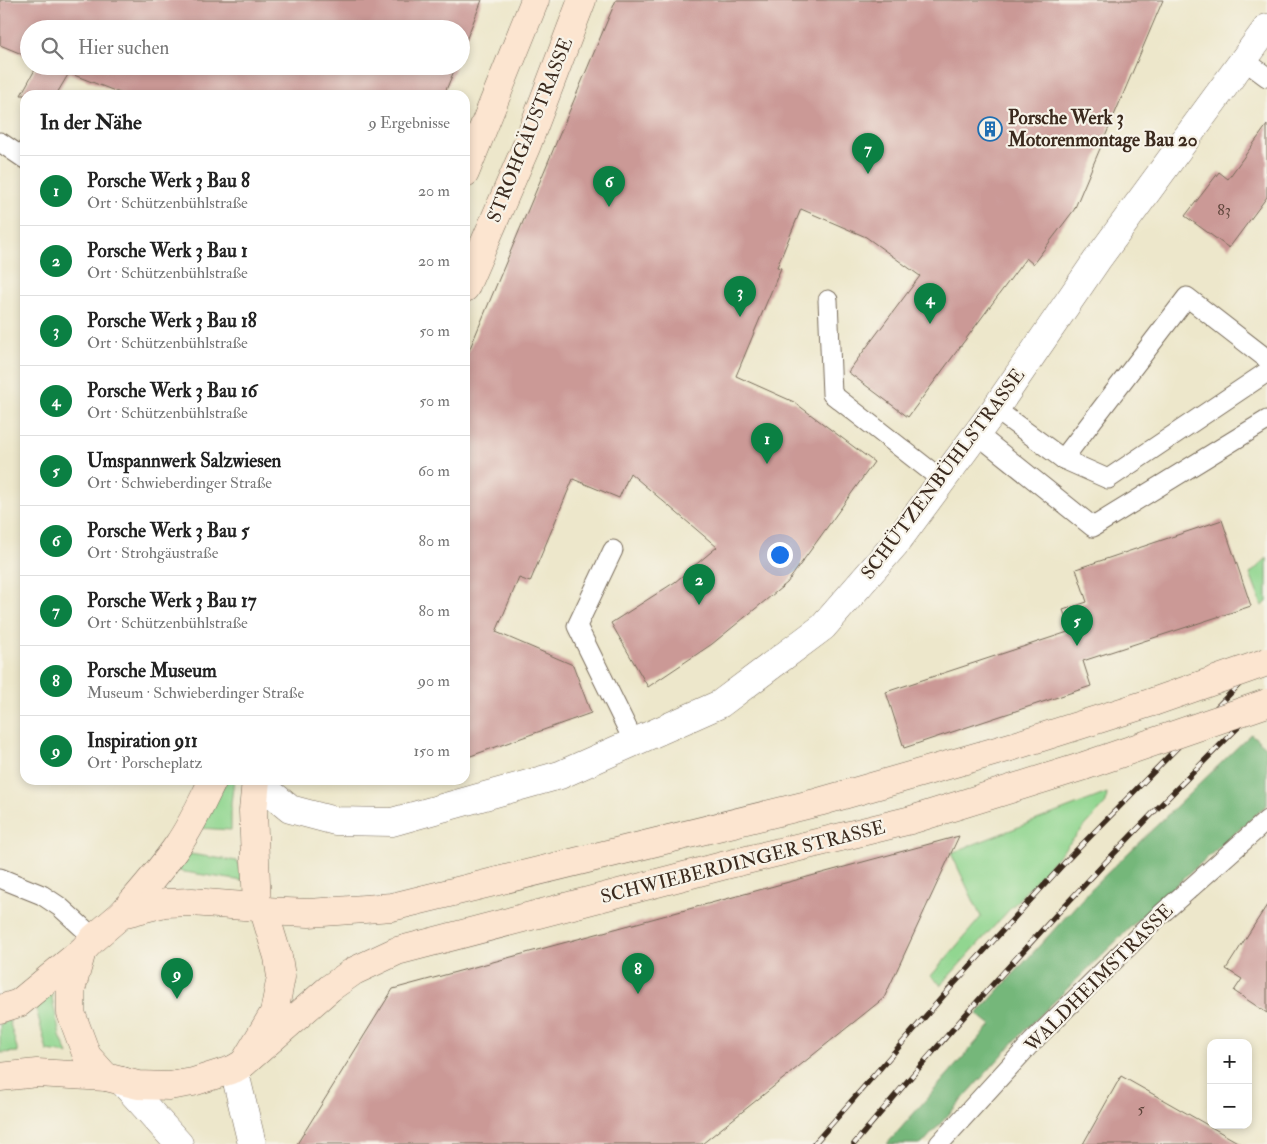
<!DOCTYPE html>
<html lang="de">
<head>
<meta charset="utf-8">
<style>
  :root { --surface:#fff; --page:#f2f2f2; --text:#222; --muted:#767676; --line:#e0e0e0; --accent:#0b8043 }
  body { margin:0; font-family:"IM FELL Double Pica",serif; background:var(--page); color:var(--text) }
  .controls { position:absolute; right:15px; bottom:15px; display:grid; overflow:hidden; border-radius:10px; box-shadow:0 2px 8px #0003 }
  .controls button { width:45px; height:45px; display:grid; place-items:center; padding:0; border:0; border-bottom:1px solid var(--line); background:var(--surface); color:var(--text); font:25px sans-serif }
  .you { position:absolute; left:779px; top:554px; width:18px; height:18px; margin:-12px; border:4px solid #fff; border-radius:50%; background:#1a73e8; box-shadow:0 0 0 8px #1a73e833 }
  .badge { display:grid; place-items:center; width:32px; height:32px; border-radius:50%; background:var(--accent); color:#fff; font-size:16px; font-weight:700 }
  .pin { position:absolute; translate:-50% -41px; filter:drop-shadow(0 1px 2px #0008) }
  .pin::after { content:''; position:absolute; top:26px; width:18px; height:15px; background:inherit; clip-path:polygon(0 0,100% 0,50% 100%) }
  .list { margin:0; padding:0; list-style:none }
  h2 { display:flex; justify-content:space-between; align-items:center; height:65px; margin:0; padding:0 20px; font-size:21px }
  h2 small { font-size:16px; font-weight:400; color:var(--muted) }
  .list li { display:grid; grid-template-columns:32px 1fr auto; gap:15px; align-items:center; box-sizing:border-box; height:70px; padding:0 20px; border-top:1px solid var(--line) }
  .list b { display:block; font-size:19px; white-space:nowrap }
  .list p { margin:0; font-size:16px; white-space:nowrap; color:var(--muted) }
  .list em { font-size:16px; font-style:normal; color:var(--muted) }
  .icon { flex:none; width:28px; height:28px; fill:none; stroke:currentColor; stroke-width:2; stroke-linecap:round; stroke-linejoin:round }
  .map { position:relative; flex:none; width:1267px; height:1144px; overflow:hidden }
  .search { position:absolute; background:var(--surface); box-shadow:0 2px 8px #0003; left:20px; top:20px; width:450px; height:55px; display:flex; align-items:center; gap:12px; box-sizing:border-box; padding:0 18px; border-radius:28px; color:var(--muted); font-size:19px }
  .panel { position:absolute; background:var(--surface); box-shadow:0 2px 8px #0003; left:20px; top:90px; width:450px; height:695px; border-radius:15px }
  .map>svg:first-child { display:block }
  .green { fill:#91d690; stroke:#668057 }
  .forest { fill:#74b77a; stroke:#58704c }
  .building { fill:#cb9996 }
  .lines { fill:none; stroke-linecap:round; stroke-linejoin:round }
  .service-casing { stroke:#796c5b; stroke-width:21 }
  .minor-casing { stroke:#796c5b; stroke-width:29 }
  .secondary-casing { stroke:#796c5b; stroke-width:29 }
  .service { stroke:#fff; stroke-width:19 }
  .minor { stroke:#fff; stroke-width:28 }
  .secondary { stroke:#fce5d0; stroke-width:28 }
  .rail-casing { stroke:#3b2a1e; stroke-width:5.5 }
  .rail { stroke:#f7f3e8; stroke-width:4; stroke-dasharray:11; stroke-linecap:butt }
  .secondary-bridge-casing { stroke:#796c5b; stroke-width:29; stroke-linecap:butt }
  .secondary-bridge { stroke:#fce5d0; stroke-width:28 }
  .labels { text-anchor:middle; dominant-baseline:central; stroke-width:4.5; stroke-linejoin:round; paint-order:stroke }
  .number-label { font-size:16px; fill:#5f463c }
  .poi-label { font-size:19px; font-weight:bold; fill:#3b2a1e; stroke:#f7f3e8; text-anchor:start }
  .street-label { font-size:19px; fill:#3b2a1e; stroke:#f7f3e8 }
</style>
</head>
<body>
<div class="map">
<svg width="1267" height="1144" viewBox="0 0 1267 1144">
  <rect width="100%" height="100%" fill="#f7f3e8"/>
  <filter id="ink" filterUnits="userSpaceOnUse"><feTurbulence type="fractalNoise" baseFrequency=".02" numOctaves="2"/><feDisplacementMap in="SourceGraphic" scale="10" xChannelSelector="R" yChannelSelector="G"/><feConvolveMatrix kernelMatrix="1 2 1 2 8 2 1 2 1" color-interpolation-filters="sRGB"/></filter>
  <filter id="wash" filterUnits="userSpaceOnUse"><feTurbulence type="fractalNoise" baseFrequency=".0096" numOctaves="4" result="noise"/><feDisplacementMap in="SourceGraphic" scale="20" xChannelSelector="R" yChannelSelector="G"/><feGaussianBlur stdDeviation="1.12" result="paint"/><feColorMatrix in="noise" values="0 0 0 0 0 0 0 0 0 0 0 0 0 0 0 0 0 1.4 0 .05"/><feComposite in="paint" operator="in"/></filter>
  <g filter="url(#wash)">
    <rect width="100%" height="100%" fill="#ede7cb"/>
    <g class="green">
      <path d="M1267,558v44l-5,4 -12,-32z"/>
      <path d="M226,780h8l-3,23v27l-32,-2z"/>
      <path d="M1107,793l-1,10 -165,182 -10,-9 50,-59 -30,-64z"/>
      <path d="M183,853l54,8 6,20 -71,-11z"/>
      <path d="M51,992l9,44 8,18 -21,-3 -12,-47z"/>
      <path d="M9,1020l9,32 -18,1v-29z"/>
    </g>
    <path class="forest" d="M1251,734l16,14v57l-116,102 -128,125 -101,112h-35l104,-119 -14,-11 115,-126z"/>
    <g id="blocks">
      <g class="building">
        <path d="M0,0h482l-21,53v-24h-432v28l-29,-12z"/>
        <path d="M616,0h547l-89,210 -41,54 -7,-6 -118,159 -60,-45 72,-96 -54,-39 -65,-28 -24,58 4,1 -45,108 58,26 80,60 -87,121 -75,61 -64,43 -37,-64 64,-41 42,-35 -87,-74 -11,25 -46,-19 -43,103 -11,-4 -23,54 77,33 18,48 -126,45v-398z"/>
        <path d="M37,66h419l-12,29h-319l-56,-22 -13,22h-35z"/>
        <path d="M1267,125v72l-38,51 -44,-32 34,-44 9,7z"/>
        <path d="M1222,520l29,86 -168,55 8,25 -187,62 -18,-56 185,-61 -8,-21 24,-8 -11,-33z"/>
        <path d="M959,836l-75,162 -182,146h-405l96,-155z"/>
        <path d="M1267,905v108l-33,-22 8,-12 -16,-10z"/>
        <path d="M1121,1076l120,68h-158z"/>
      </g>
    </g>
  </g>
  <g filter="url(#ink)">
    <use href="#blocks" fill-opacity="0" stroke="#796c5b" stroke-width="1"/>
    <g class="lines">
      <g class="service-casing">
        <g id="service">
          <path d="M1244,60l23,17"/>
          <path d="M0,142l25,17"/>
          <path d="M828,300l4,94 110,86"/>
          <path d="M995,409l68,50 45,20 159,-107"/>
          <path d="M977,434l116,93 174,-107"/>
          <path d="M1063,459l124,-162 80,62"/>
          <path d="M613,550l-36,76 57,116"/>
          <path d="M0,878l42,17 18,12 34,31"/>
          <path d="M939,1144l94,-103 125,-124 109,-97"/>
        </g>
      </g>
      <g class="minor-casing">
        <g id="minor">
          <path d="M256,781l34,28 45,12 57,1 168,-47 160,-71 103,-77 73,-84 99,-134 102,-149 170,-232"/>
          <path d="M234,1069l18,75"/>
          <path d="M122,1081l57,63"/>
        </g>
      </g>
      <g class="secondary-casing">
        <g id="secondary">
          <path d="M465,173l70,-173"/>
          <path d="M465,288l61,-141 56,-147"/>
          <path d="M256,780l-3,31 4,96"/>
          <path d="M122,914c19,-22 39,-44 56,-69 14,-20 24,-43 35,-65"/>
          <path d="M0,1009l19,-6 63,-52"/>
          <path d="M244,1063l86,-75 24,-17 43,-20 329,-86 185,-45 173,-54"/>
          <path d="M0,1077l37,-4 69,4 32,8 31,1 24,-4 41,-13 10,-6 30,-50 7,-36 -3,-20 -14,-46"/>
          <path d="M106,1077l-19,-21 -16,-43v-23l11,-39 12,-13 28,-24 43,-11 27,-1 65,5 7,4 45,2 83,-6 427,-105 195,-56 139,-44"/>
        </g>
      </g>
      <use href="#service" class="service"/>
      <use href="#minor" class="minor"/>
      <use href="#secondary" class="secondary"/>
      <g class="rail-casing">
        <g id="rail">
          <path d="M814,1144l138,-158 116,-127 199,-203"/>
          <path d="M854,1144c130,-155 268,-304 413,-445"/>
        </g>
      </g>
      <use href="#rail" class="rail"/>
      <g class="secondary-bridge-casing">
        <g id="secondary-bridge">
          <path d="M1153,702l114,-40"/>
          <path d="M1084,766l183,-63"/>
        </g>
      </g>
      <use href="#secondary-bridge" class="secondary-bridge"/>
    </g>
  </g>
  <defs>
    <g id="building-ring" transform="scale(1.25)"><circle r="9.5" fill="#f7f3e8" stroke="#1f6fb2" stroke-width="1.5"/><path d="M-4-6H4V6H1V3H-1V6H-4ZM-2.5-4.3h1.7v1.8h-1.7ZM.8-4.3h1.7v1.8H.8ZM-2.5-1h1.7V.8h-1.7ZM.8-1h1.7V.8H.8Z" fill="#1f6fb2"/></g>
  </defs>
  <g fill-rule="evenodd">
    <use href="#building-ring" x="990" y="129"/>
  </g>
  <g class="labels">
    <g class="number-label">
      <text x="1224" y="210">83</text>
      <text x="1141" y="1109">5</text>
    </g>
    <g class="poi-label">
      <text x="1008" y="118">Porsche Werk 3<tspan x="1008" dy="22">Motorenmontage Bau 20</tspan></text>
    </g>
    <g class="street-label">
      <text transform="translate(530 130) rotate(-68)">STROHGÄUSTRASSE</text>
      <text transform="translate(943 474) rotate(-53)">SCHÜTZENBÜHLSTRASSE</text>
      <text transform="translate(743 862) rotate(-14)">SCHWIEBERDINGER STRASSE</text>
      <text transform="translate(1099 978) rotate(-45)">WALDHEIMSTRASSE</text>
    </g>
  </g>
</svg>
<div class="controls">
<button>+</button>
<button>−</button>
</div>
<div class="you"></div>
<div class="pin badge" style="left:767px;top:464px">1</div>
<div class="pin badge" style="left:699px;top:605px">2</div>
<div class="pin badge" style="left:740px;top:317px">3</div>
<div class="pin badge" style="left:930px;top:324px">4</div>
<div class="pin badge" style="left:1077px;top:646px">5</div>
<div class="pin badge" style="left:609px;top:207px">6</div>
<div class="pin badge" style="left:868px;top:174px">7</div>
<div class="pin badge" style="left:638px;top:994px">8</div>
<div class="pin badge" style="left:177px;top:999px">9</div>
<div class="search"><svg class="icon" aria-label="search" viewBox="0 0 24 24"><circle cx="10" cy="10" r="6"/><path d="M15 15l6 6"/></svg>Hier suchen</div>
<section class="panel">
<h2>In der Nähe<small>9 Ergebnisse</small></h2>
<ul class="list">
<li><span class="badge">1</span><div><b>Porsche Werk 3 Bau 8</b><p>Ort · Schützenbühlstraße</p></div><em>20 m</em></li>
<li><span class="badge">2</span><div><b>Porsche Werk 3 Bau 1</b><p>Ort · Schützenbühlstraße</p></div><em>20 m</em></li>
<li><span class="badge">3</span><div><b>Porsche Werk 3 Bau 18</b><p>Ort · Schützenbühlstraße</p></div><em>50 m</em></li>
<li><span class="badge">4</span><div><b>Porsche Werk 3 Bau 16</b><p>Ort · Schützenbühlstraße</p></div><em>50 m</em></li>
<li><span class="badge">5</span><div><b>Umspannwerk Salzwiesen</b><p>Ort · Schwieberdinger Straße</p></div><em>60 m</em></li>
<li><span class="badge">6</span><div><b>Porsche Werk 3 Bau 5</b><p>Ort · Strohgäustraße</p></div><em>80 m</em></li>
<li><span class="badge">7</span><div><b>Porsche Werk 3 Bau 17</b><p>Ort · Schützenbühlstraße</p></div><em>80 m</em></li>
<li><span class="badge">8</span><div><b>Porsche Museum</b><p>Museum · Schwieberdinger Straße</p></div><em>90 m</em></li>
<li><span class="badge">9</span><div><b>Inspiration 911</b><p>Ort · Porscheplatz</p></div><em>150 m</em></li>
</ul>
</section>
</div>
</body>
</html>
